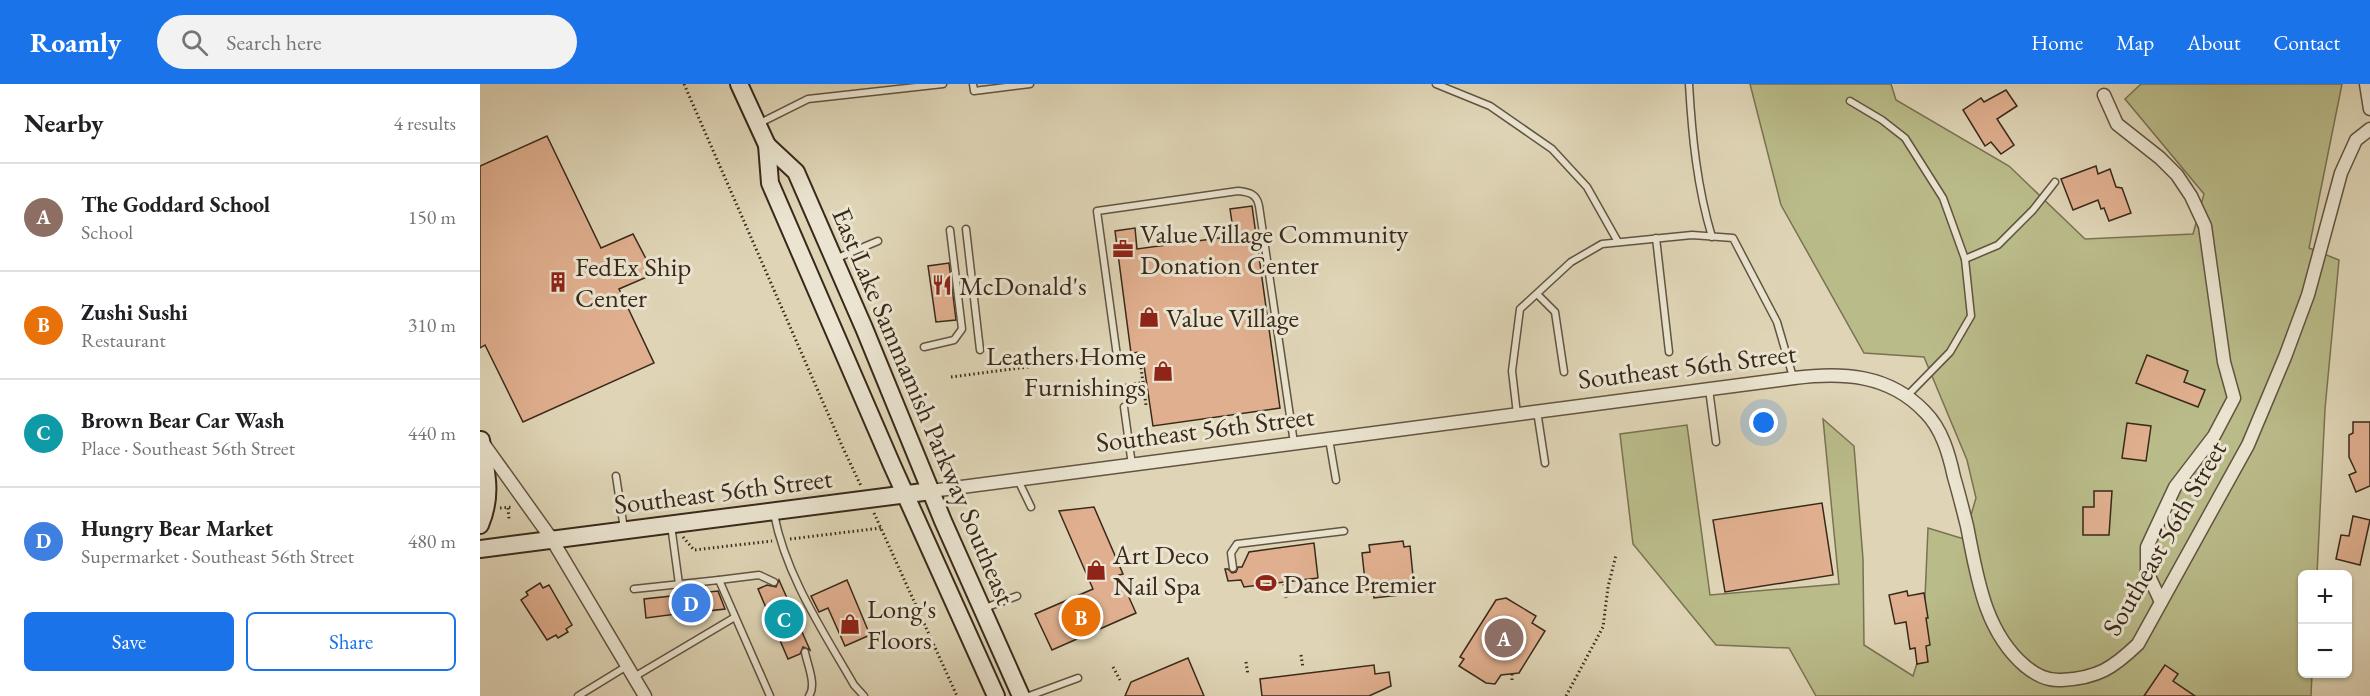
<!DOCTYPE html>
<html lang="en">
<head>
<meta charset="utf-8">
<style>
  :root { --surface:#fff; --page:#f2f2f2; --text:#202124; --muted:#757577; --line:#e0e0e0; --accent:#1a73e8 }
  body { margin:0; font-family:"EB Garamond",serif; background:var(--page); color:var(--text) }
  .controls { position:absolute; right:18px; bottom:18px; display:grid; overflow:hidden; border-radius:9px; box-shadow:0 2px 4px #0004 }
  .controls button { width:54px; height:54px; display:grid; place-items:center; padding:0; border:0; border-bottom:2px solid var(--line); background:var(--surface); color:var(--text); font:30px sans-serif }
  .you { position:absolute; left:1284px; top:339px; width:21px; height:21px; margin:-15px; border:4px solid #fff; border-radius:50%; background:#1a73e8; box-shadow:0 0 0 9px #1a73e833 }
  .badge { display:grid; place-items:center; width:39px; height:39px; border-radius:50%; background:var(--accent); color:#fff; font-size:20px; font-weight:700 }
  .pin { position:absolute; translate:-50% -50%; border:3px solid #fff; box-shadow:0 2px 6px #0006 }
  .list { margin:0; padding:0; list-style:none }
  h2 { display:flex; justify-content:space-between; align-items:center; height:78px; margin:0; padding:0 24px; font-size:26px }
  h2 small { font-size:20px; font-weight:400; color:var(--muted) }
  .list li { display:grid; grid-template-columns:39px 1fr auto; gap:18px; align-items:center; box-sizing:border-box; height:108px; padding:0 24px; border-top:2px solid var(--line) }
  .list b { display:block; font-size:22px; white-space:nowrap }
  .list p { margin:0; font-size:20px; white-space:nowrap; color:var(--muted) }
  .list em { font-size:20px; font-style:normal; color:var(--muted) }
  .actions { display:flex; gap:12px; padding:18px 24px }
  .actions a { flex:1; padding:14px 0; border:2px solid var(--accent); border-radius:9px; text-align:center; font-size:21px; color:var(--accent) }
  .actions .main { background:var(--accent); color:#fff }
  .icon { flex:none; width:33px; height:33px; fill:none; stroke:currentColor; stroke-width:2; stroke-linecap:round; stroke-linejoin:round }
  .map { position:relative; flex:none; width:1890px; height:612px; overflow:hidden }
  header { display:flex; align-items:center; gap:36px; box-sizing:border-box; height:84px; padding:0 30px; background:var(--accent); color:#fff }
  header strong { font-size:28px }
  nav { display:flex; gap:33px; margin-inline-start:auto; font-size:21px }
  .search { width:420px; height:54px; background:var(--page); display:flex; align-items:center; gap:15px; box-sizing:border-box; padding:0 21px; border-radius:33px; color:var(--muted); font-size:22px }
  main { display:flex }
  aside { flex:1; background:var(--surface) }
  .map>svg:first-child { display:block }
  .green { fill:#b9bb89; stroke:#797252; stroke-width:1.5 }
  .building { fill:#e0af8f; stroke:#39291a; stroke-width:1.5 }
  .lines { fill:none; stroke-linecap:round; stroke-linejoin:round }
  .lane-casing { stroke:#625441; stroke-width:9 }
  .street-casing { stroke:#625441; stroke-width:15 }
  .secondary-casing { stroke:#39291a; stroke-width:20 }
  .path { stroke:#39291a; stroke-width:3; stroke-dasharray:1.5 3; stroke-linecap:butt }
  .lane { stroke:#eae4d0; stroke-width:6 }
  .street { stroke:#eae4d0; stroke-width:12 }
  .secondary { stroke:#eae4d0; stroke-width:16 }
  .labels { text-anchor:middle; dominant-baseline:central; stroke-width:6; stroke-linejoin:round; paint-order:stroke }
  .poi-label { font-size:27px; fill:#39291a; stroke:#eae4d0; text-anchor:start }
  .street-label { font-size:27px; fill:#39291a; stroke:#eae4d0 }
</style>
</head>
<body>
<header>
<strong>Roamly</strong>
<div class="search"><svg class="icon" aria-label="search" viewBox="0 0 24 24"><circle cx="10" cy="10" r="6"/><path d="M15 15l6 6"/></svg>Search here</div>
<nav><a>Home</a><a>Map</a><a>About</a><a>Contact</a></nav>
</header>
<main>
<aside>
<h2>Nearby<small>4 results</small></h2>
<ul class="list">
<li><span class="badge" style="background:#8d6e63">A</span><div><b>The Goddard School</b><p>School</p></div><em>150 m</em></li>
<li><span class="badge" style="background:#e8710a">B</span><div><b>Zushi Sushi</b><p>Restaurant</p></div><em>310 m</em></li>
<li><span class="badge" style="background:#0f9aa8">C</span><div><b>Brown Bear Car Wash</b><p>Place · Southeast 56th Street</p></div><em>440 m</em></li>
<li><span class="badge" style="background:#3f7fe0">D</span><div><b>Hungry Bear Market</b><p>Supermarket · Southeast 56th Street</p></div><em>480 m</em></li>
</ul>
<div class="actions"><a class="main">Save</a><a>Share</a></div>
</aside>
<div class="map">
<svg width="1890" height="612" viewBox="0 0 1890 612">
  <rect width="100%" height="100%" fill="#dfd5b6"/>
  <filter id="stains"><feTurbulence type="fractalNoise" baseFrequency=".00333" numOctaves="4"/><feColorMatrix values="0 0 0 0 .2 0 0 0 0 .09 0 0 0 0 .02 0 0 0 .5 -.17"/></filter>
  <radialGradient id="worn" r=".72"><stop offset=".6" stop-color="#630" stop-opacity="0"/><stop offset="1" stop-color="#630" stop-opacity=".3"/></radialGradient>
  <path class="green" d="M1270,0h141l5,16 113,66 76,73 108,-5 11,-40 -79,-95 16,-15h201l-33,164 30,12 -14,149 -8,165h-15v100h10l-1,22h-495l-27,-48 -73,-3 -83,-101 -13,-110 67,-9 23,170 129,-11 -16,-165 31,27 9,113 1,86 49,31 10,-32 5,-116 36,11 12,-41 -9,-38 -43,-103 -60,-4 -83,-148z"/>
  <g class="building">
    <path d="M1526,6l11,16 -20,13 17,26 -13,9 -10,-12 -6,4 -22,-36 18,-12 3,4z"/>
    <path d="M67,52l54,112 32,-14 21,40 -35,15 35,74 -131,59 -38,-77 -5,3v-182z"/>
    <path d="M1616,82l2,8 12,-5 6,18 6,1 9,25 -22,8 -5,-13 -3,1 -3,-9 -25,10 -12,-31z"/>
    <path d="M772,122l28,202 -127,18 -11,-74 -11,1 -16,-122 20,-3 2,21 97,-13 -4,-27z"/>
    <path d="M469,179l7,57 -20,2 -8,-56z"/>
    <path d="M1667,271l41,16 -4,11 21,8 -7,17 -62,-24z"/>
    <path d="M1873,338h17v64l-14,6 -7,-17 7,-3 -7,-15v-22l4,-2z"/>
    <path d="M1647,339l24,3 -5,35 -24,-3z"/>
    <path d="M1614,407h18l-3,44h-26v-28h11z"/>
    <path d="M1342,419l11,72 -108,17 -12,-72z"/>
    <path d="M614,423l29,67 -4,1 17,38 -84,37 -17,-36 58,-25 -34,-78z"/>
    <path d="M1873,432l17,4 -10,45 -24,-6 5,-24 8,1z"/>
    <path d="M923,457l1,6 6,-1 4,40h-7l1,8 -34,4 -1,-9 -7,1 -4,-37 8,-1 -1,-7z"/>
    <path d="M834,459l4,35 -74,9 -3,-7 -13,1 -3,-12h3l4,4 4,-1 2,-5h4l7,-15z"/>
    <path d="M299,496l31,70 -7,-3 -3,7 -12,5 -30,-70 9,-4 9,2z"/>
    <path d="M367,496l23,55 -25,11 -17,-38 -9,4 -8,-16z"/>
    <path d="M60,499l3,5 6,-3 23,40 -6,4 2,3 -10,6 -2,-3 -9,5 -26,-40 7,-5 -2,-3z"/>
    <path d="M238,507l7,18 -26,3 1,6 -15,1 -1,-6 -38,5 -2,-19z"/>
    <path d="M1427,507l1,5 16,-3 4,25h-2l4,27 -4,1 2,16 -11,2 -2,-16 -5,1 -4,-27 -11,2 -6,-29z"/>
    <path d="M1026,514l30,18 -4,7 13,8 -26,42 -18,2 -6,9 -9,-1 -27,-17 5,-7 -4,-2 36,-57z"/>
    <path d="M708,574l16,38h-79l6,-14z"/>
    <path d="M894,581l1,9 14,-2 2,14 -22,10h-107l-2,-17z"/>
    <path d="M1685,581l13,9 -5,7 22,15h-51z"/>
  </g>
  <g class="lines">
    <g class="lane-casing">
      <g id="lane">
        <path d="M493,0l1,7 56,-7"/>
        <path d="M956,0l54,22 62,43 35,38 31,55"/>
        <path d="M1209,0c3,52 8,103 23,153"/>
        <path d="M1370,17l32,19 23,18 38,60 22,61 6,57 -21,36 -43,44"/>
        <path d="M278,40l50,-25 135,-15"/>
        <path d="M486,145l14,121"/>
        <path d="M1176,154l13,114"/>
        <path d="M355,175l43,-18"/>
        <path d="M1485,175l33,-14 35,-35 22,-28"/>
        <path d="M1057,210l18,18 9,60"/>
        <path d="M444,263l30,-7 8,-11 -12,-99"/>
        <path d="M637,272l-20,-145 141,-20c11,1 19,3 21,15l35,237"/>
        <path d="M1229,305l7,53"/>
        <path d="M644,323l8,58"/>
        <path d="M1057,327l8,52"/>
        <path d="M1037,330l-5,-43 8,-62 51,-47 31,-18 90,-9 41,3 44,84 16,55"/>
        <path d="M849,355l7,41"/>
        <path d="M136,392l8,53"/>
        <path d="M538,396l13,27"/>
        <path d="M294,430c12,62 49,117 80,171l10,11"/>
        <path d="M191,441l8,59"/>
        <path d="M753,484l-2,-15 6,-9 107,-13"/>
        <path d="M239,496l40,-5 15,7"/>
        <path d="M154,505l85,-9 51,116"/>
        <path d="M502,525l35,-13"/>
        <path d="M325,568c2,12 12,33 4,44"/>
        <path d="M154,593l101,-60"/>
        <path d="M98,612l49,-30"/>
        <path d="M549,612l49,-18"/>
      </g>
    </g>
    <g class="street-casing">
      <g id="street">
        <path d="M1886,0l4,25"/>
        <path d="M1624,11l13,29 43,34 17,17 14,21 14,30 19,136 10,36 -20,38 -39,51 -28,60v25l14,30"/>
        <path d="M3,359l68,95 94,158"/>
        <path d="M451,407l863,-113c48,-6 95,-4 131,34 17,17 24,42 29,65 5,17 9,33 13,49 10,50 17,105 58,140 11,9 22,15 37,14 36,-2 51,-12 76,-36l110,-199 37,-88 23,-62 33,-122 15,-33 14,-11"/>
      </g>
    </g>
    <g class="secondary-casing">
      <g id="secondary">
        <path d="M259,0l28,61 3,38 122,282 104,231"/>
        <path d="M287,61l29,27 68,156 79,193 78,175"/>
        <path d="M0,441c13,-31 6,-53 1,-85"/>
        <path d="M0,465l451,-58"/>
      </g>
    </g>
    <g class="path">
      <path d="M204,0l159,364 18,38"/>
      <path d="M647,271l12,-2 7,52"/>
      <path d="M646,276l14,-2"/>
      <path d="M471,293l153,-20"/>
      <path d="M641,302l25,-4"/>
      <path d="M20,424l12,-1"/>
      <path d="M28,424l1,11"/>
      <path d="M394,429l83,183"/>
      <path d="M203,453l11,13 78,-9"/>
      <path d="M310,455l91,-11"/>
      <path d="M804,500l2,14"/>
      <path d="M821,571l2,13"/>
      <path d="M766,578l2,13"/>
      <path d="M633,583l7,13"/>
      <path d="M1032,590v6"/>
      <path d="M1086,612l37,-69 5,-40 8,-32"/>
    </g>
    <use href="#lane" class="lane"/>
    <use href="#street" class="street"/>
    <use href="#secondary" class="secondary"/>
  </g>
  <defs>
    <g id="office-bare" transform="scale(1.62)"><path d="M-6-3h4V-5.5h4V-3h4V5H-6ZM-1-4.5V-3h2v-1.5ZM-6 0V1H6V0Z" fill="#8f2418" stroke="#eae4d0" stroke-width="2.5" paint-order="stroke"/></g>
    <g id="building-bare" transform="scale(1.62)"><path d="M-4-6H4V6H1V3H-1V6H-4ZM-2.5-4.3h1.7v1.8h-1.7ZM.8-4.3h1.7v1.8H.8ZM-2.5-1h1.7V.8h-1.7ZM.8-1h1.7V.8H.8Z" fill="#8f2418" stroke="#eae4d0" stroke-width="2.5" paint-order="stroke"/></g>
    <g id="restaurant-bare" transform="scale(1.62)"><path d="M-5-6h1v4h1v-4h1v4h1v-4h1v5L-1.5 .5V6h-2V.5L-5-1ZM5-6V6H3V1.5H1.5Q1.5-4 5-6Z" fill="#8f2418" stroke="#eae4d0" stroke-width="2.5" paint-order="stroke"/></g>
    <g id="shop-bare" transform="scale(1.62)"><path d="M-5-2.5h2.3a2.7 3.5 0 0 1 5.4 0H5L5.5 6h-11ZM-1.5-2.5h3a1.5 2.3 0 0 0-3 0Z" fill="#8f2418" stroke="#eae4d0" stroke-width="2.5" paint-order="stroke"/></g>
    <g id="stadium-bare" transform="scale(1.62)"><path d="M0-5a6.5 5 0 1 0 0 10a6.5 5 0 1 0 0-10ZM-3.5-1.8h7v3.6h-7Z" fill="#8f2418" stroke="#eae4d0" stroke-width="2.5" paint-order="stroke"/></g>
  </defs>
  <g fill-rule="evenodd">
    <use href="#office-bare" x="643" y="165"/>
    <use href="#building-bare" x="78" y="198"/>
    <use href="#restaurant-bare" x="462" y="201"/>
    <use href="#shop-bare" x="669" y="233"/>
    <use href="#shop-bare" x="683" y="287"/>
    <use href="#shop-bare" x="616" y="486"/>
    <use href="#stadium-bare" x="786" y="499"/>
    <use href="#shop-bare" x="370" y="540"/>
  </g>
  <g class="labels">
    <g class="poi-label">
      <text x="660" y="149">Value Village Community<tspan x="660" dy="31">Donation Center</tspan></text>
      <text x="95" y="182">FedEx Ship<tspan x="95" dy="31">Center</tspan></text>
      <text x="479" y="201">McDonald's</text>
      <text x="686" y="233">Value Village</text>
      <text x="666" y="271" text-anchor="end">Leathers Home<tspan x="666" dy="31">Furnishings</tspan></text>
      <text x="633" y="470">Art Deco<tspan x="633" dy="31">Nail Spa</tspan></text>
      <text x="803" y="499">Dance Premier</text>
      <text x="387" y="524">Long's<tspan x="387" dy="31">Floors</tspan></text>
    </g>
    <g class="street-label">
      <text transform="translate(1207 282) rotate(-7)">Southeast 56th Street</text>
      <text transform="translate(444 322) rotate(67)">East Lake Sammamish Parkway Southeast</text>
      <text transform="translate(725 345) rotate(-7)">Southeast 56th Street</text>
      <text transform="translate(243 407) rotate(-7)">Southeast 56th Street</text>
      <text transform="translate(1684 454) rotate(-60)">Southeast 56th Street</text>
    </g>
  </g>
  <rect width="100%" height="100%" filter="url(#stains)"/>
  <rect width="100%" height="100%" fill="url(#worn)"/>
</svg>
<div class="controls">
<button>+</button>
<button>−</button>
</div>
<div class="you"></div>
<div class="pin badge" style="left:1024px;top:554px;background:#8d6e63">A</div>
<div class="pin badge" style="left:601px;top:533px;background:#e8710a">B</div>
<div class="pin badge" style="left:304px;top:535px;background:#0f9aa8">C</div>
<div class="pin badge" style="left:211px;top:519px;background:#3f7fe0">D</div>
</div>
</main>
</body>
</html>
